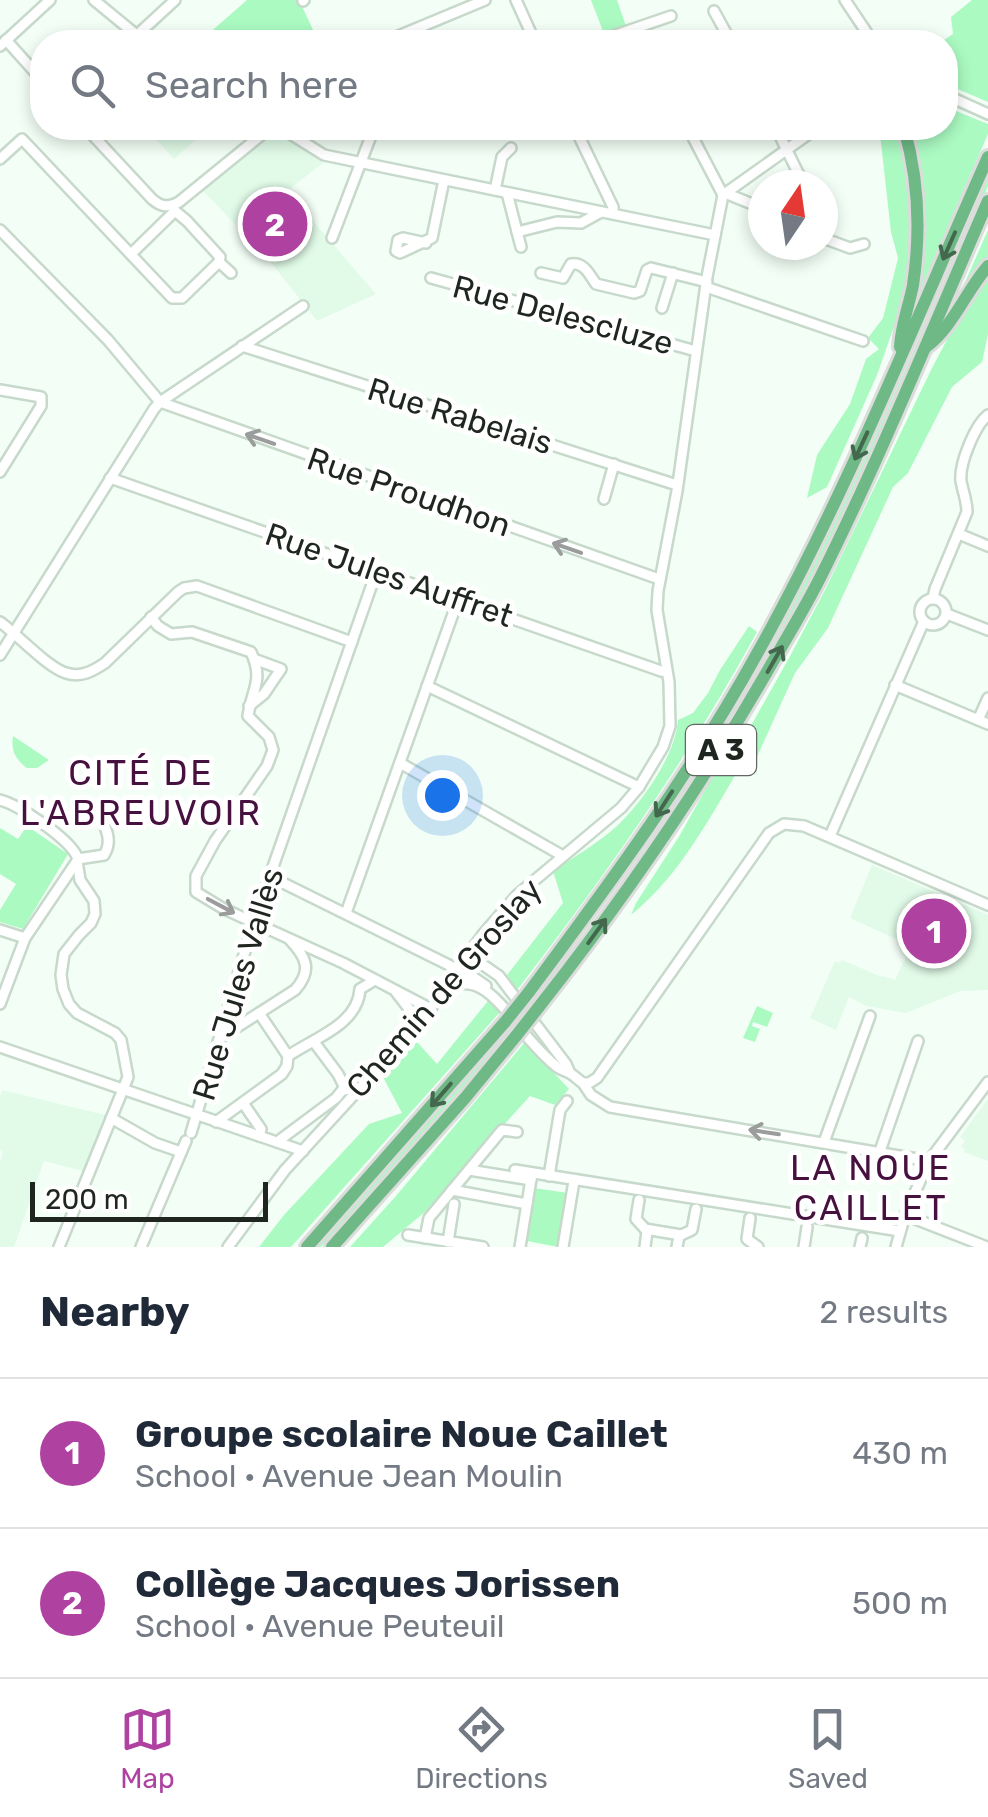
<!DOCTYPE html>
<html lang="en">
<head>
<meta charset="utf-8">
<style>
  :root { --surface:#fff; --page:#f2f2f3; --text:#1f2937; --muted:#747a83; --line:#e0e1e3; --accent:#af42a1 }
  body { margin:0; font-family:Rubik,sans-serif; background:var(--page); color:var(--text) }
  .compass { position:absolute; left:748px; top:170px; width:90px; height:90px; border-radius:50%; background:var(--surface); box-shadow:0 5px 15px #0003; rotate:13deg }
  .scale { position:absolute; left:30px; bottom:25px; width:238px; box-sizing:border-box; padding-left:10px; border:5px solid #1f2620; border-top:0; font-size:28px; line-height:35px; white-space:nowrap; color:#1f2620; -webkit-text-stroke:8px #fff; paint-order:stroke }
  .you { position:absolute; left:442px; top:795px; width:35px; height:35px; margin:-25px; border:8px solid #fff; border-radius:50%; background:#1a73e8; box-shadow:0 0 0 15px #1a73e833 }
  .badge { display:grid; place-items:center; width:65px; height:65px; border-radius:50%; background:var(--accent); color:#fff; font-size:32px; font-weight:700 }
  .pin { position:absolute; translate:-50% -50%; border:5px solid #fff; box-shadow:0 2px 10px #0006 }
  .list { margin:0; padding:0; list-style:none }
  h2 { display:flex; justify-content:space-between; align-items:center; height:130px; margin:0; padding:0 40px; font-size:42px }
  h2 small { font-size:32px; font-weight:400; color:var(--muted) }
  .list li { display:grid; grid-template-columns:65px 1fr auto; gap:30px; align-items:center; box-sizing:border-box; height:150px; padding:0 40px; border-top:2px solid var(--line) }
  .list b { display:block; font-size:38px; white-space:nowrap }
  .list p { margin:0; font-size:32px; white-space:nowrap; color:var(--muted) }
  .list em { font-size:32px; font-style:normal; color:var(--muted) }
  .icon { flex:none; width:55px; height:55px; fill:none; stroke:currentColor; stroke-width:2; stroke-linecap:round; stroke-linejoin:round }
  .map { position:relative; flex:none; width:988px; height:1247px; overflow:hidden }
  .search { position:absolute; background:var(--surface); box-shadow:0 5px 15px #0003; left:30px; right:30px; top:30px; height:110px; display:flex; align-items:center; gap:25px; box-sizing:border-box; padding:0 35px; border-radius:40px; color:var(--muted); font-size:38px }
  .sheet { height:430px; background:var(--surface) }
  nav { display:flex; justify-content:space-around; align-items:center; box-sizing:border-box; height:140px; border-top:2px solid var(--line); background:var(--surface); font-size:28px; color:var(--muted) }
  nav a { display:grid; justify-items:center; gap:5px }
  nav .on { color:var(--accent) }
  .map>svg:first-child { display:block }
  .built { fill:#e1fbe8 }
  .green { fill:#abfac2 }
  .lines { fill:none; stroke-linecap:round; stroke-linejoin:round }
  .minor-casing { stroke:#c6d9cb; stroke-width:14 }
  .highway-casing { stroke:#dbdcdb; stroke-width:18 }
  .minor { stroke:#fff; stroke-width:9 }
  .highway { stroke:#6eb985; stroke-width:12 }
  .highway-bridge-casing { stroke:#dbdcdb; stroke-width:18; stroke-linecap:butt }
  .highway-bridge { stroke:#6eb985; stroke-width:12 }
  .oneway { stroke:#43684d }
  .oneway2 { stroke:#9a9d9b }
  .labels { text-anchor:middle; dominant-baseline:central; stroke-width:10; stroke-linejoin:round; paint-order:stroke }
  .shield { fill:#fff; stroke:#626763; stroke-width:2.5 }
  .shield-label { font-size:30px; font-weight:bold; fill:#1f2620 }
  .street-label { font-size:32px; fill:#1f2620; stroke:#fff }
  .neighbourhood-label { font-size:35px; letter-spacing:2.5px; fill:#46113f; stroke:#fff }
</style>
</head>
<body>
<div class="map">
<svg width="988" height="1247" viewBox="0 0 988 1247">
  <rect width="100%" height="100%" fill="#f3fff6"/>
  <g class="built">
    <path d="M146,128h63l-35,31z"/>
    <path d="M273,135h7l43,28 -36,28 89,103 -59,27 -51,-65 -64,-66z"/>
    <path d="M872,865l116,50v75l-28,1 -54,22 -40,-7 -17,-9 -13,33 -26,-12 25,-57 5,2 2,-3 40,17 1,-1 12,4 16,-34 -61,-28z"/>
    <path d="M2,1090l103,25 -22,56 -39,-10 -30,86h-14v-86l3,-9 -3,-2v-53z"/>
    <path d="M988,1099v62l-24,-9 1,-4 -4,-1 4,-6 -5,-4z"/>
  </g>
  <g class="green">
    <path d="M247,0h52l15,32 -12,10h-103z"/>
    <path d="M591,0h26l9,26 -22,8z"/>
    <path d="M972,0h16v102l-42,-18v-42h-5l12,-8 -2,-17z"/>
    <path d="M946,107l42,17v10l-76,175c9,-44 18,-90 9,-135 -3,-16 -8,-31 -12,-46h37z"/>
    <path d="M869,128h30l14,69 -1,53 -12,59 -23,66 -50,112 -20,11 10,-43 33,-51 16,-45 13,-10 -11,-11 15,-20 15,-60 -7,-26 -11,-98z"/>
    <path d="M988,179v7l-121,277 -70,142 -81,142 -101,152 -2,-1c54,-79 108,-160 154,-244 85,-153 151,-315 221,-475z"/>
    <path d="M988,230v30l-27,31z"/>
    <path d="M988,274v60l-6,28 -30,25 -44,86 -15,14 -65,141 -33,45 -39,86h-11c-33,54 -63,115 -114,156l5,-12 44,-68 40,-72 23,-23 46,-82 36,-68 107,-222 28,-53z"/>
    <path d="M749,626l8,6c-69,127 -152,244 -240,358l-10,-15 56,-72 -10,-32c21,-14 45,-28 64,-45 26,-25 58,-70 61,-106l15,-7 15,-20 12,-23z"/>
    <path d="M13,736l36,24 -12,8h-10c-12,-9 -16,-17 -14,-32z"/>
    <path d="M27,826l41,28 -45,75 -23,-7v-12l16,-26 -16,-10v-46l18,11z"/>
    <path d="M605,908l2,2c-89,118 -188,227 -286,337h-4l169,-190z"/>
    <path d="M488,1001l12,11 -209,235h-32l25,-32 85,-91 33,-11 -19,-36 34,-35 20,22z"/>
    <path d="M757,1006l16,7 -6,14 -14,-5 -1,4 8,3 -5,13 -12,-4z"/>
    <path d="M525,1042l44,47 -14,16 -25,-9 -104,115 -43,36h-33l46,-51z"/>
    <path d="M534,1188l34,5 -8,52 -2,2 -31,-6 -2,-2z"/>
  </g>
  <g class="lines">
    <g class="minor-casing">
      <g id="minor">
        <path d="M94,0l51,42"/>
        <path d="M516,0l19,42"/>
        <path d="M845,0l28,42"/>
        <path d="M303,1l1,-1"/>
        <path d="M714,11l17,31"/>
        <path d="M136,36l39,-36"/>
        <path d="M6,40l36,40"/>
        <path d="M384,42l101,-42"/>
        <path d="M595,42l76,-26"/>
        <path d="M0,46l50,-46"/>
        <path d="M946,95l42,19"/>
        <path d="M86,128l66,71c9,8 16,9 27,3l91,-74"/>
        <path d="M281,128l43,27 391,80"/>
        <path d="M575,128l38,79v7"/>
        <path d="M688,128l35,67"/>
        <path d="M776,128l28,57"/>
        <path d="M578,133l20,-5"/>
        <path d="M0,159l22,-20 150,159h10l37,-36"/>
        <path d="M495,190l7,-33 9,-9"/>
        <path d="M507,193l14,54"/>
        <path d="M725,193l32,13 6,6"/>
        <path d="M175,211l12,10 33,36 -1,5 12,11"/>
        <path d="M0,230l108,110 52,62 499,177"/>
        <path d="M517,232l40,-10 24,1 20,-11"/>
        <path d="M332,238l42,-110"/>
        <path d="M823,238l27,10 14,-4"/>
        <path d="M426,243l-23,-5 -5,2 -2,11 4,2 32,-15 12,-58"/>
        <path d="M131,254l44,-43"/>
        <path d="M541,273l22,5 8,-14c13,-2 18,10 25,20l38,9 6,-2 7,-21 4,-2 56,14"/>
        <path d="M431,278l265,73"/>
        <path d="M706,287l157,54"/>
        <path d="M662,308l11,-35"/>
        <path d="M242,346l435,139"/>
        <path d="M0,390l41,7v9l-41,66"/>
        <path d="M110,478l551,193 6,1"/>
        <path d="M604,499l10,-35"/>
        <path d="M959,534l29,12"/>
        <path d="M933,598l2,-9 32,-77c0,-11 -4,-20 -6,-31 -2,-17 14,-56 27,-66"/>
        <circle cx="933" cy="612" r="13"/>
        <path d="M947,614l41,16"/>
        <path d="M151,617l7,9 13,8 21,-2 59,20c13,29 1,36 -3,64l21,21 4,13 -6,16 -52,75 -19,35v16l28,17 119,54 88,46"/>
        <path d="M0,622c18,13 47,45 66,51 15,5 27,-2 39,-10l73,-71 6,-4 13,-2 155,56"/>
        <path d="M0,655l154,-246 6,-7 143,-96"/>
        <path d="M895,685l93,39"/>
        <path d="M427,686l212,101"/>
        <path d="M249,706l15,-12 17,-25 -27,-10"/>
        <path d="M978,720l10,-22"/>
        <path d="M400,763l163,93"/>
        <path d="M0,800c19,5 72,40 78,59"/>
        <path d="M830,836l94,-215"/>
        <path d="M78,859l26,-4c9,-14 2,-26 -4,-40"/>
        <path d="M271,877l202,100 13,9"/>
        <path d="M346,913l112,-313"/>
        <path d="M0,930l25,8"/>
        <path d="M466,959l10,1 23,16 67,88 4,9"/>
        <path d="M396,992l24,31"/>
        <path d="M445,993c32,-32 66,25 84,46 8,9 18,20 28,28 4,3 10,4 14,7 4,2 7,6 12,9l8,12 19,12 319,54"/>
        <path d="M0,1004l25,-66 52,-77"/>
        <path d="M259,1013l29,43"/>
        <path d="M220,1038l75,-48c18,-20 11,-33 -5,-50"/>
        <path d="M314,1042l24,32 8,16"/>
        <path d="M0,1047l303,104"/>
        <path d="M583,1083h6l8,-5 172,-245 15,-9 20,2 184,79"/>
        <path d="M243,1103l18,26 -2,7"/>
        <path d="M111,1118l44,25 26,9"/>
        <path d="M216,1122l66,-48 5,-8 1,-10c26,-18 70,-31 72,-67l15,-9"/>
        <path d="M191,1133l63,-212 123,-351"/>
        <path d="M277,1142l59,-44 8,-10"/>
        <path d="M824,1142l46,-126"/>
        <path d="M880,1151l38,-110"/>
        <path d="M469,1170l62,10"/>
        <path d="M515,1170l385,61"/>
        <path d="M549,1176l11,-66 7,-9"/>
        <path d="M452,1190l75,14"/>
        <path d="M639,1200l-3,19 11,12 -2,16"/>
        <path d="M905,1215l82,32"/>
        <path d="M750,1218l-3,21 11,8"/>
        <path d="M645,1229l36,6"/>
        <path d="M408,1235l75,12"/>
        <path d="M425,1238l4,-20 73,-88 15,2"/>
        <path d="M448,1242l6,-38"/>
        <path d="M59,1247l69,-170 -7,-37 -6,-7 -38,-20 -8,-9 -6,-15 -2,-14 3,-21 15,-19 12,-12 4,-9 -1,-13 -14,-21 -3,-19"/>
        <path d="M141,1247l45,-106"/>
        <path d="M228,1247l57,-77 142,-155 18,-29 39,-53 33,-38 104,-87 18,-21 24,-40 7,-21 -1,-44 -12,-72 1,-19 19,-100 30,-214 16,-82 94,-67"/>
        <path d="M520,1247l12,-74"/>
        <path d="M563,1247l11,-66"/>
        <path d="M677,1247l2,-11 13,-6 4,-21"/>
        <path d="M804,1247l3,-20"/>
        <path d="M860,1247l2,-9"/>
        <path d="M896,1247l9,-32 24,-54 59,-79"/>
      </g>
    </g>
    <g class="highway-casing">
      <g id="highway">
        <path d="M900,347c1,-22 9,-41 13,-62 8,-54 6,-105 -9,-157"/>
        <path d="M926,347c27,-20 40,-56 62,-81"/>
        <path d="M529,992c82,-110 163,-220 229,-340 89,-159 156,-329 230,-495"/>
        <path d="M538,1008c86,-109 165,-224 234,-345 17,-29 34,-57 49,-87 61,-122 112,-249 167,-375"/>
        <path d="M307,1247l198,-225"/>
        <path d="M332,1247l133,-149 51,-62"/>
      </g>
    </g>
    <use href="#minor" class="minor"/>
    <use href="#highway" class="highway"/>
    <g class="highway-bridge-casing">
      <g id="highway-bridge">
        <path d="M505,1022l24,-30"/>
        <path d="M516,1036l22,-28"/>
      </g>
    </g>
    <use href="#highway-bridge" class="highway-bridge"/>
  </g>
  <defs><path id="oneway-shaft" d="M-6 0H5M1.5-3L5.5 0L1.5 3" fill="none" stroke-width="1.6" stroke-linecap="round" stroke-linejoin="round" transform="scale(2.5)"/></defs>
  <g class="oneway">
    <use href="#oneway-shaft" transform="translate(949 246) rotate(114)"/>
    <use href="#oneway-shaft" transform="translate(861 446) rotate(115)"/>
    <use href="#oneway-shaft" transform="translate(775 659) rotate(-60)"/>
    <use href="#oneway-shaft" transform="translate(664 804) rotate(123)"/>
    <use href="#oneway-shaft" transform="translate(597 931) rotate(-54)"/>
    <use href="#oneway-shaft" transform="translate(441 1095) rotate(131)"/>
  </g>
  <g class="oneway2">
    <use href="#oneway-shaft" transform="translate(260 439) rotate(-161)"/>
    <use href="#oneway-shaft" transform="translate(567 548) rotate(-161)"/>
    <use href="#oneway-shaft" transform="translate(221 906) rotate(28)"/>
    <use href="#oneway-shaft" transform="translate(764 1132) rotate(-171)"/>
  </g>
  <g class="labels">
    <rect class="shield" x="686" y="725" width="70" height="50" rx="8"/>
    <g class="shield-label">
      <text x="721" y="750">A 3</text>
    </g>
    <g class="street-label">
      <text transform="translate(563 315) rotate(15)">Rue Delescluze</text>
      <text transform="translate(460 416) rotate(17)">Rue Rabelais</text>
      <text transform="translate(409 492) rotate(19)">Rue Proudhon</text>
      <text transform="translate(389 575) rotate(19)">Rue Jules Auffret</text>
      <text transform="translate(238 984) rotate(-73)">Rue Jules Vallès</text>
      <text transform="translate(444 988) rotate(-49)">Chemin de Groslay</text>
    </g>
    <g class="neighbourhood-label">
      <text x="141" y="773">CITÉ DE<tspan x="141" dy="40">L'ABREUVOIR</tspan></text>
      <text x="871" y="1168">LA NOUE<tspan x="871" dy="40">CAILLET</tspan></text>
    </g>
  </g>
</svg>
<svg class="compass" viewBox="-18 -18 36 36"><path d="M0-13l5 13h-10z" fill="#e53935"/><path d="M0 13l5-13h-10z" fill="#747a83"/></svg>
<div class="scale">200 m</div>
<div class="you"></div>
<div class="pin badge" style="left:934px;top:931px">1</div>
<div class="pin badge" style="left:275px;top:224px">2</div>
<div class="search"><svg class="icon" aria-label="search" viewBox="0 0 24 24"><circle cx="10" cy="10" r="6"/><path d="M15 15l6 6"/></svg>Search here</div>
</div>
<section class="sheet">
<h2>Nearby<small>2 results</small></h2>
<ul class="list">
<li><span class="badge">1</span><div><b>Groupe scolaire Noue Caillet</b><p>School · Avenue Jean Moulin</p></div><em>430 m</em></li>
<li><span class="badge">2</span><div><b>Collège Jacques Jorissen</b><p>School · Avenue Peuteuil</p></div><em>500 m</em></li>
</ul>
</section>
<nav>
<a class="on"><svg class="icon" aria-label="map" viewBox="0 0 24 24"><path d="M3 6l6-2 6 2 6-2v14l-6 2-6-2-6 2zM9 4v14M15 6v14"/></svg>Map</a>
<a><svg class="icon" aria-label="directions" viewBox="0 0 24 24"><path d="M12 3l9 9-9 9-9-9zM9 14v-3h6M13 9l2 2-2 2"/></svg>Directions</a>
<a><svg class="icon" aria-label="saved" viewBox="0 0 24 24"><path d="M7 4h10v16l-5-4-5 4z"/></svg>Saved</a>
</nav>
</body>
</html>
